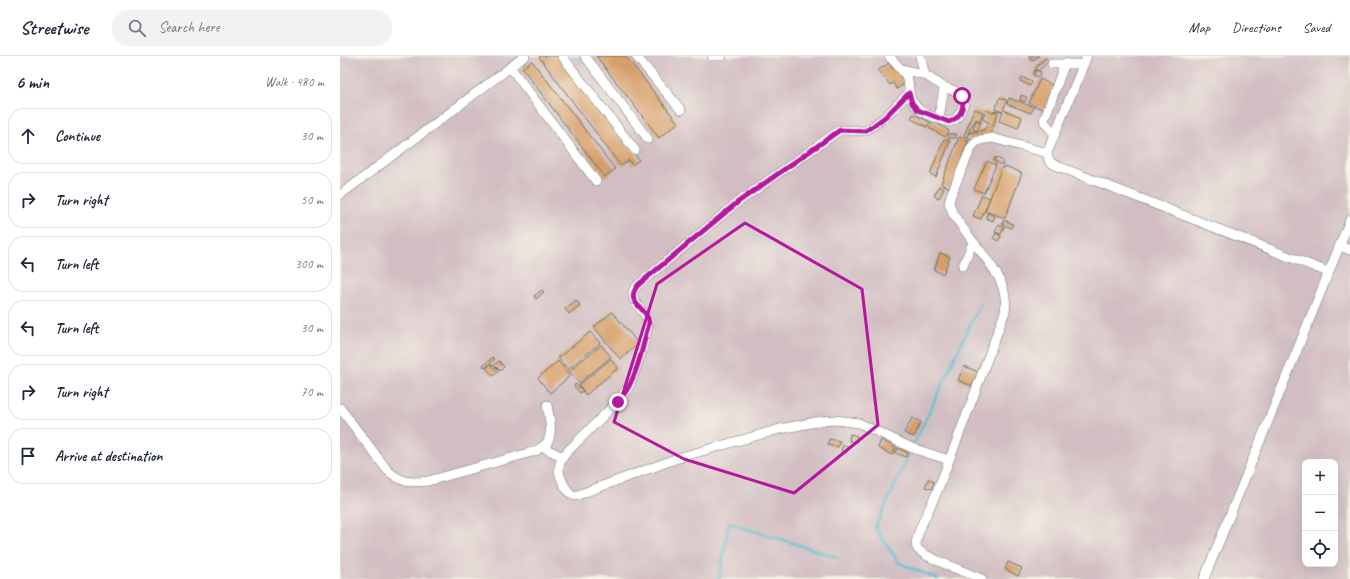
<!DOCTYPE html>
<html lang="en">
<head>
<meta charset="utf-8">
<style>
  :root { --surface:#fff; --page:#f2f2f3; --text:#1f2937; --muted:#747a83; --line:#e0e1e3 }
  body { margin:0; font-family:Caveat,sans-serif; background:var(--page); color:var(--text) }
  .controls { position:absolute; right:12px; bottom:12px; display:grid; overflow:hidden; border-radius:8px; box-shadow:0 4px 16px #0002 }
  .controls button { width:36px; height:36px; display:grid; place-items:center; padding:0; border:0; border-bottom:1px solid var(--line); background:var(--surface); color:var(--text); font:20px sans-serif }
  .stop { position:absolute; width:12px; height:12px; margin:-9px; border:3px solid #b5179e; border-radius:50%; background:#fff }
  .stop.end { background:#b5179e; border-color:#fff; box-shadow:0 1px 4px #0008 }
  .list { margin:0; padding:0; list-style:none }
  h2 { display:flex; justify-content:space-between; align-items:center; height:52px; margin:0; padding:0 16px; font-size:17px }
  h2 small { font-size:13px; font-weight:400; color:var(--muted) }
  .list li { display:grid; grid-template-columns:26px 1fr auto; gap:12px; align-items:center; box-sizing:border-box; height:56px; margin:0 8px 8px; padding:0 8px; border:1px solid var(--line); border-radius:16px }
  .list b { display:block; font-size:15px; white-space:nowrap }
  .list em { font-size:13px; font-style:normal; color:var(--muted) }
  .icon { flex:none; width:22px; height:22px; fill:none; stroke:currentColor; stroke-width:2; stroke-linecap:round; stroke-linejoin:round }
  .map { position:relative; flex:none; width:1010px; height:523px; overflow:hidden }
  header { display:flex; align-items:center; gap:24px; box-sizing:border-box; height:56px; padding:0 20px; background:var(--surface); border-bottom:1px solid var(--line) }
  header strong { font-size:19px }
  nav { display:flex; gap:22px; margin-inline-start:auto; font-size:14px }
  .search { width:280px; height:36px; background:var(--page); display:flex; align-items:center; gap:10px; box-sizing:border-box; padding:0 14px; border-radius:16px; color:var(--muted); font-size:15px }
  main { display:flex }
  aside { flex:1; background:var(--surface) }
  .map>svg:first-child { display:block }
  .industrial { fill:#d2bec2; fill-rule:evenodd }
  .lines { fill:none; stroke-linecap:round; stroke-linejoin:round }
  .stream { stroke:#55bfd0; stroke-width:2.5 }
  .building { fill:#d79d68 }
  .minor-casing { stroke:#68796a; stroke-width:10 }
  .minor { stroke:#fff; stroke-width:9 }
  .route { stroke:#b5179e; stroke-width:5 }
  .marked { fill:none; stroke:#b5179e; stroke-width:3; stroke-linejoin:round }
</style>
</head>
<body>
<header>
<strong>Streetwise</strong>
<div class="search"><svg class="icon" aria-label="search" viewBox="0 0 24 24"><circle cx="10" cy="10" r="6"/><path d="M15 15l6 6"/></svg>Search here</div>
<nav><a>Map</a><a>Directions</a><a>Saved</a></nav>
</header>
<main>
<aside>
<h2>6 min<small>Walk · 480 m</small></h2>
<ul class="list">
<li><svg class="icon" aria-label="ahead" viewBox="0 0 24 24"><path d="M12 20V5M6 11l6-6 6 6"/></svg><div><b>Continue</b></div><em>30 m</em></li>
<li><svg class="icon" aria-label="right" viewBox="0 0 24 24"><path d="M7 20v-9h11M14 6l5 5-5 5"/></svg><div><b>Turn right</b></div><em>50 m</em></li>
<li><svg class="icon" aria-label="left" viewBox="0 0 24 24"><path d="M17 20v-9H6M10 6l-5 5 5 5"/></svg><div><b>Turn left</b></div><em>300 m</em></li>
<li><svg class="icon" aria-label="left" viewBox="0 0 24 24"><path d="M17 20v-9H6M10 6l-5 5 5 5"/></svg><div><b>Turn left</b></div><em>30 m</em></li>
<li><svg class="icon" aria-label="right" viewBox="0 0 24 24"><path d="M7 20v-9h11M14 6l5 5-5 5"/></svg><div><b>Turn right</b></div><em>70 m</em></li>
<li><svg class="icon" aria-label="arrive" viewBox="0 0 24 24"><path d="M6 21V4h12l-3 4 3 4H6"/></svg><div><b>Arrive at destination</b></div></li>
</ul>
</aside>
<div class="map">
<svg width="1010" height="523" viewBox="0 0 1010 523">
  <rect width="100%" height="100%" fill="#f7f3e8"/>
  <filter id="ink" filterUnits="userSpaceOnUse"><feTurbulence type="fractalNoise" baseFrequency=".025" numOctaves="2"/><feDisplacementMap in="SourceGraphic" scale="8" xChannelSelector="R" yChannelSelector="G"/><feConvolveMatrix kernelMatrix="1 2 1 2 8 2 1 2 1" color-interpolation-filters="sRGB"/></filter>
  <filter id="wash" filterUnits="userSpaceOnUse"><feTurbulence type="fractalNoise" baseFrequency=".012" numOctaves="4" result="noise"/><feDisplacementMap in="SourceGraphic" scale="16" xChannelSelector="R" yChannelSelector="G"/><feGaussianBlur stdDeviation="0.9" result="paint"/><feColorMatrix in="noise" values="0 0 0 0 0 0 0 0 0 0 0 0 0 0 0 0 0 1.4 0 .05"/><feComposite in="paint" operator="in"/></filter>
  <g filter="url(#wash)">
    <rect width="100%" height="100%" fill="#f0e8cf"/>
    <path class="industrial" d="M0,0h1010v523h-1010zM965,406h30v102h-30z"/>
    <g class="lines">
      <g class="stream">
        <path d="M573,390l68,-144"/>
        <path d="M571,394l-36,78 24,35 39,16"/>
        <path d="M379,523l10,-56 108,34"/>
      </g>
    </g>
    <g id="blocks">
      <g class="building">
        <path d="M200,0h20l79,104 -7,5 -3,-5 -8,6 -82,-109z"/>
        <path d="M256,0h30l52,67 -19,15z"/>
        <path d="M688,0h11l-7,5z"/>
        <path d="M706,2l3,3 -11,10 -3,-3z"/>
        <path d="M192,5l83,108 -10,8 -83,-109z"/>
        <path d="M549,7l4,6 4,-3 6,9 -3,2 5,6 -8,6 -4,-6 -3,2 -12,-15z"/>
        <path d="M695,14l6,2 -2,5 -6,-2z"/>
        <path d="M682,21l10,5 -2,4 -10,-5z"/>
        <path d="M700,23l14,7 -10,24 -15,-7z"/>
        <path d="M681,39l6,2 -2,5 -5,-2z"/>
        <path d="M660,41l7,4 -4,9 19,7 -4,11 -19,-7 4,-9 -8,-3z"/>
        <path d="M669,42l25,9 -3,6 -24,-9z"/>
        <path d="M634,53l9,3 -3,9 -4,-2 -3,6 -1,-1 -5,13 -3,-1z"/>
        <path d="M646,54l7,3 1,-2 4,1 -8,23 -21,4 -1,-6 16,-3 5,-8 -7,-3z"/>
        <path d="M573,58l17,8 -3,5 -16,-8z"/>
        <path d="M636,64l5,2 -4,9 -4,-2z"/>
        <path d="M593,65l16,10 -4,6 -16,-9z"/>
        <rect x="608" y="78" width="8" height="4"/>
        <path d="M619,81l9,4 -18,47 -9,-4z"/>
        <path d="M604,83l6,2 -14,36 -6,-3z"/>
        <path d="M656,101l7,4 -1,4 -8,-4z"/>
        <path d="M647,105l9,4 -12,28 -10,-4z"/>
        <path d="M665,110l17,7 -17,45 -20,-7 17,-44 2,1z"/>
        <path d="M599,130l5,3 -5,9 -5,-2z"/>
        <path d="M642,139l8,3 -9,21 -8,-3z"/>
        <path d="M647,157l8,3 -2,5 -7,-3z"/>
        <path d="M664,164l9,4 -2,4 -9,-4z"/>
        <path d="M658,169l6,2 -3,7 -6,-2z"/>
        <path d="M656,177l5,3 -3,5 -5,-3z"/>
        <path d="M600,197l10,4 -7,17 -9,-4z"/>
        <path d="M202,234l2,2 -8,7 -2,-3z"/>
        <path d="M236,244l4,5 -11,9 -4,-5z"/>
        <path d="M272,256l27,32 -19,15 -26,-32z"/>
        <path d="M250,276l10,11 -32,26 -10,-11z"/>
        <path d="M261,289l10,12 -32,26 -10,-12z"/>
        <path d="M153,301l2,2 -10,9 -2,-2z"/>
        <path d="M271,303l7,9 -32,27 -7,-10z"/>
        <path d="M159,305l5,6 -4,4 -6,-6z"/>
        <path d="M218,305l12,15 -20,17 -12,-15z"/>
        <path d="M151,308l7,8 -5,4 -7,-8z"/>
        <path d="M624,310l14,6 -6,14 -14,-6z"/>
        <path d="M236,328l7,7 -3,2 -6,-7z"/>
        <path d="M572,362l9,4 -7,15 -10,-4z"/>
        <path d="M510,378l7,2 -1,6 -7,-1z"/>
        <path d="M489,383l11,2 -2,6 -10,-2z"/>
        <path d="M541,384l15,8 -4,7 -14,-7z"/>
        <path d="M503,389l5,1 -2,7 -5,-1z"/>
        <path d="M558,392l10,5 -2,4 -10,-4z"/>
        <path d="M588,423l6,3 -3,7 -6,-2z"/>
        <path d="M668,506l14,6 -4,8 -13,-7z"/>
      </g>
    </g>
  </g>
  <g filter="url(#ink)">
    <use href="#blocks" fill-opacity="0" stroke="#68796a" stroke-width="1"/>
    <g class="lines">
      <g class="minor-casing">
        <g id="minor">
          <path d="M222,0l73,94"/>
          <path d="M245,0l63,83"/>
          <path d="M296,0l45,54"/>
          <path d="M372,0h10"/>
          <path d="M549,0c6,7 14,14 18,22 3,6 1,12 3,18 5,17 23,21 39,26l7,-3 5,-8 3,-8 -2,-7 -7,-5 -11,-4 -19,-12 -26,-7"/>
          <path d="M580,0l5,19"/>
          <path d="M747,0l-40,97 2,8 6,4 273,107"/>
          <path d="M712,8h32"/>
          <path d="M170,11l86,114"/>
          <path d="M569,37l-24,24 -12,9 -8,5 -25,-1 -102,72 -100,83 -5,6v6l4,8 10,12 2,5 -7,29 -12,34 -12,16 -53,53c-3,4 -6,9 -6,15 0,8 8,25 16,27l106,-39 99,-28 41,-8 14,-1 24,3 53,25 37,12"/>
          <path d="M599,63l5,-32"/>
          <path d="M715,78l-10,-11 -1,-3 21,-57"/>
          <path d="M0,139l185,-139"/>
          <path d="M1000,190l10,4"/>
          <path d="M623,210l10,-24"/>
          <path d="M0,352l48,63c15,12 21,12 40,10l108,-30c4,-3 10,-6 12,-10 5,-10 1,-25 -1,-36"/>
          <path d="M202,391l21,10"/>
          <path d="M642,523c-11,-5 -60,-22 -65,-31 -5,-10 15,-43 19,-54 24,-60 46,-121 69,-182 4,-28 -14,-47 -30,-68 -8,-10 -15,-20 -22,-30l-4,-11 2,-8 20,-47 4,-5 5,-3 12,-2 55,15"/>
          <path d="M864,523l146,-359"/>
        </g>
      </g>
      <use href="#minor" class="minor"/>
    </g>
  </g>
  <g class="lines" filter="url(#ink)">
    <path class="route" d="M278,346c4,-6 10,-12 12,-18 8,-16 12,-33 16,-50 1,-4 3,-9 3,-12 -1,-15 -26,-18 -11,-37l100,-83 102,-72 25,1 8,-5 12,-9 24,-24 3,10 6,7 31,12c11,-4 16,-14 13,-26"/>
  </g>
  <path class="marked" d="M405,167l117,66 16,136 -84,68 -110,-34 -70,-37 43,-138z"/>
</svg>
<div class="controls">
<button>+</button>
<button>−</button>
<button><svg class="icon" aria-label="locate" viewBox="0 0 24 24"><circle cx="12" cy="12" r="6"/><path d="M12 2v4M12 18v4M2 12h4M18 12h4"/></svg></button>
</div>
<div class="stop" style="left:622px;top:40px"></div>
<div class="stop end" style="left:278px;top:346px"></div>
</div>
</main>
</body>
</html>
